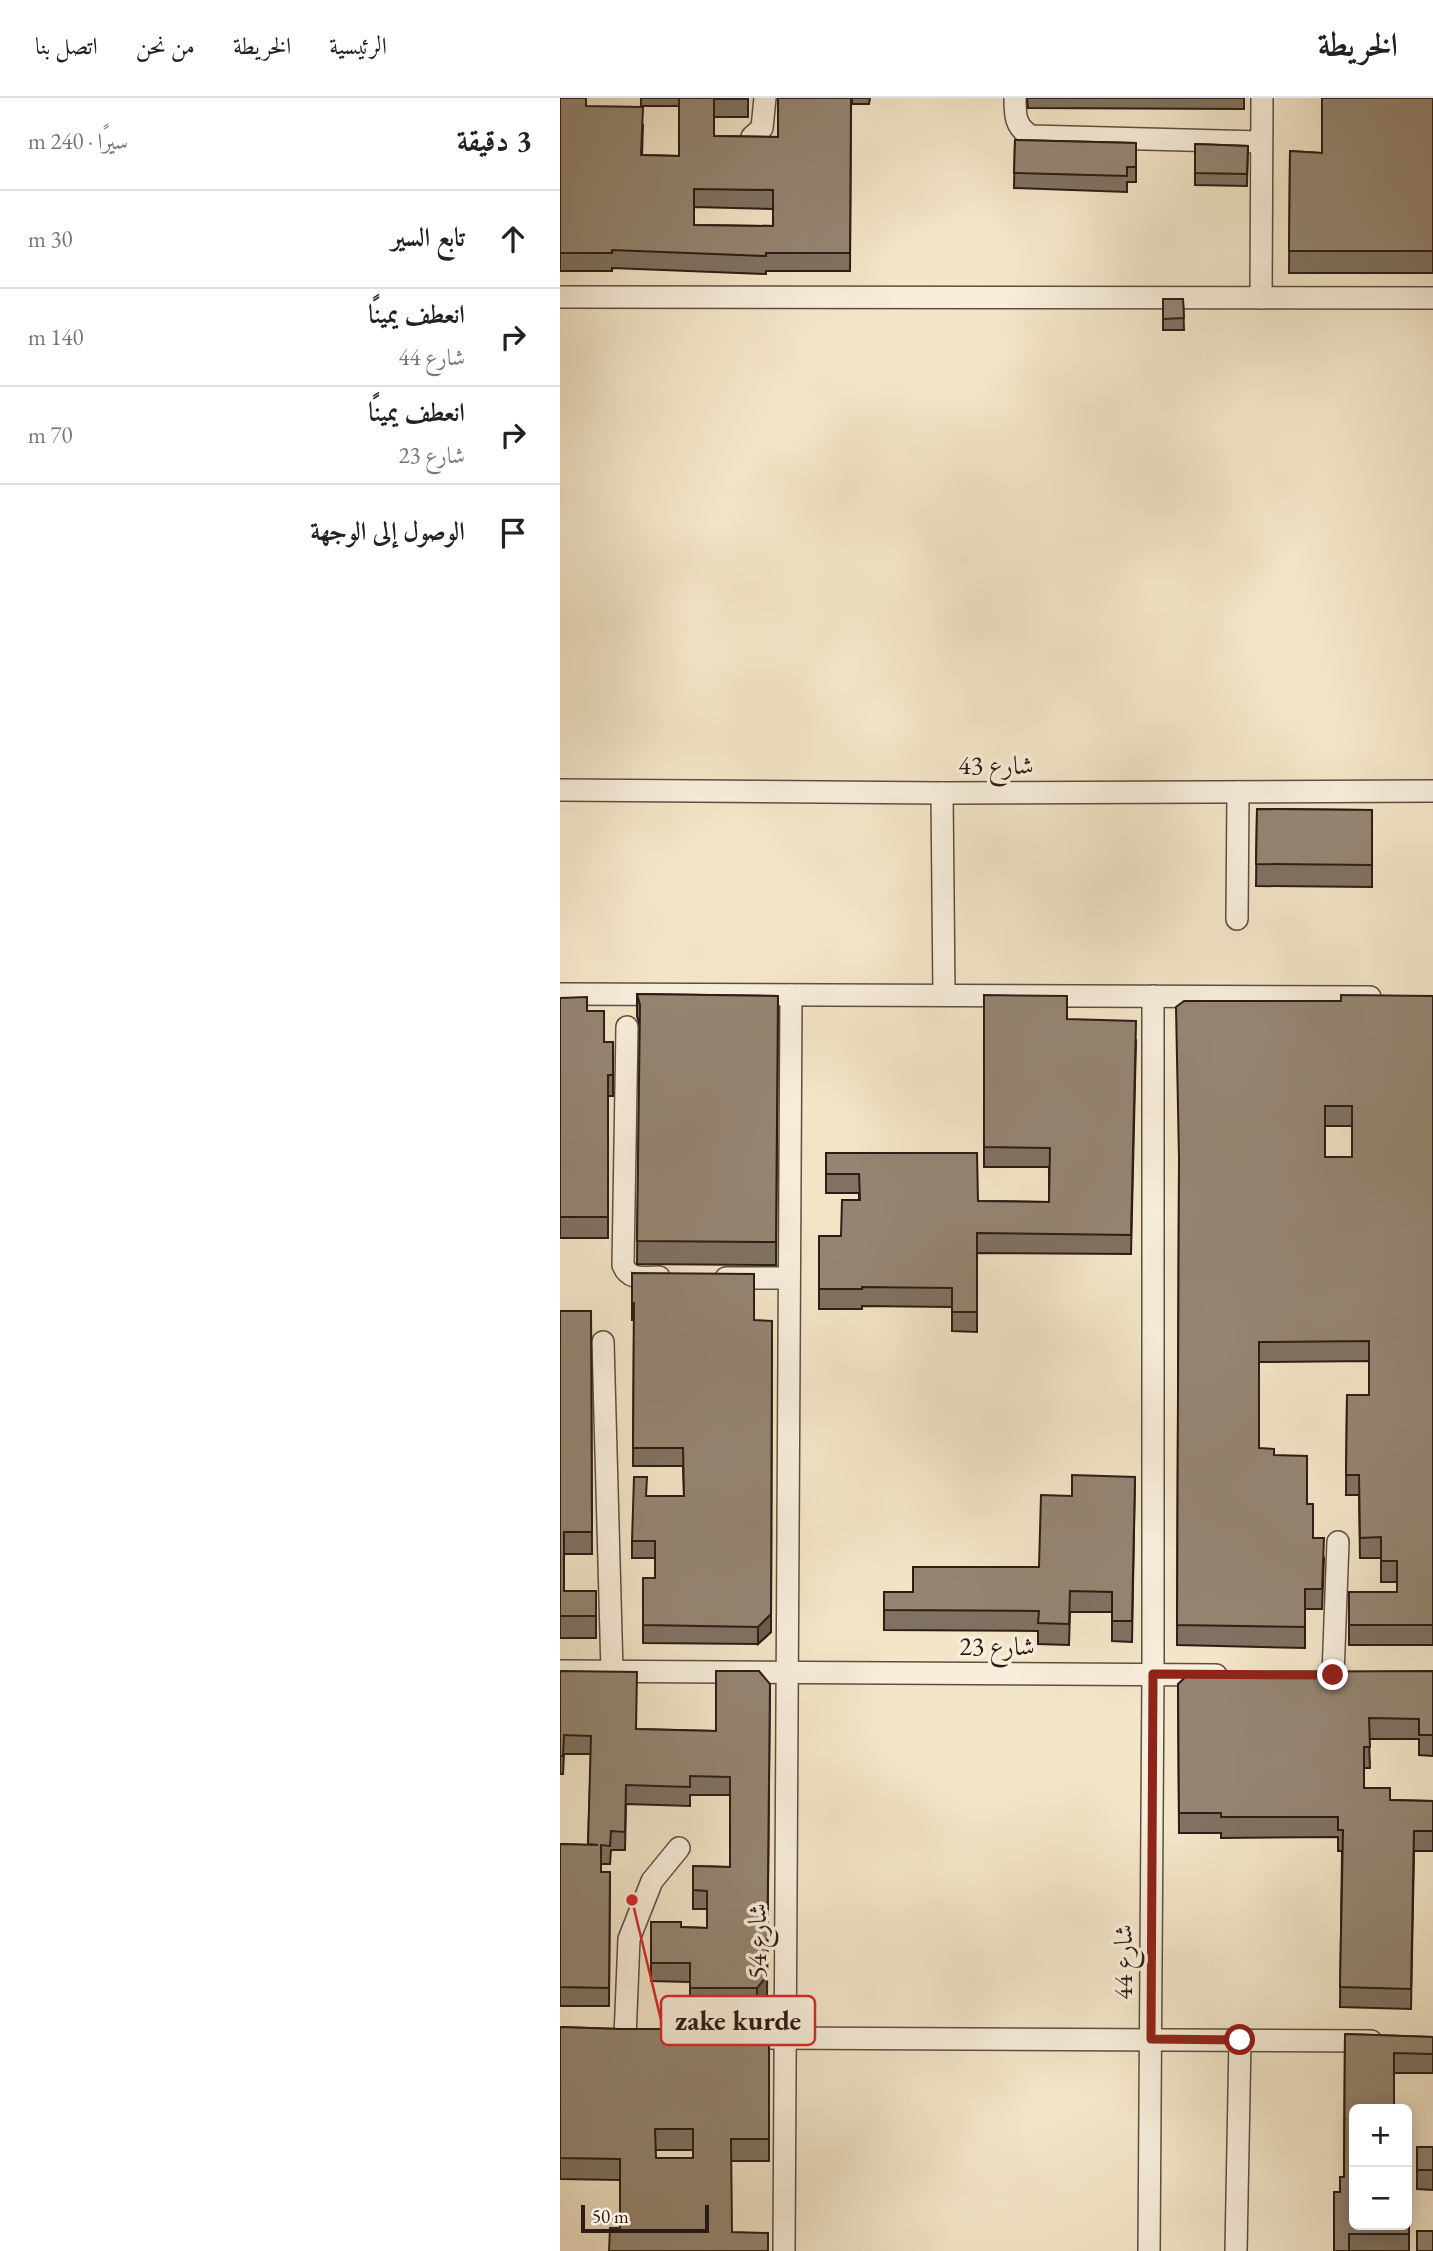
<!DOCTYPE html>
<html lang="ar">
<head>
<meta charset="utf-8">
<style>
  :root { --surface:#fff; --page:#f2f2f2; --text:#222; --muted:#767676; --line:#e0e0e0 }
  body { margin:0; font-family:"EB Garamond",Amiri,serif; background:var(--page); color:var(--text); direction:rtl }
  .controls { position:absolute; right:21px; bottom:21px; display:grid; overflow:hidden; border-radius:10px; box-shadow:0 4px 18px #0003 }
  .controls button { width:63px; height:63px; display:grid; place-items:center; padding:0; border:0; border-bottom:2px solid var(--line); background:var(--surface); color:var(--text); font:35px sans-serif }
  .scale { position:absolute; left:21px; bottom:18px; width:128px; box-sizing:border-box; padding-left:7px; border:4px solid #2d1c15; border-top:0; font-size:19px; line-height:24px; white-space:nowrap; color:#2d1c15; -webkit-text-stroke:5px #f7eedb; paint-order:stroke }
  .stop { position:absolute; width:21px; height:21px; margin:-16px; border:5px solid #8f2418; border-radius:50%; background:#fff }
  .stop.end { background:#8f2418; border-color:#fff; box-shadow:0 2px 7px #0008 }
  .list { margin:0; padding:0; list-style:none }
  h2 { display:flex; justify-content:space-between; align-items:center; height:91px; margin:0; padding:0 28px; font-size:30px }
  h2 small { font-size:23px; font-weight:400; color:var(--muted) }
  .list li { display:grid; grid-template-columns:46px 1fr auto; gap:21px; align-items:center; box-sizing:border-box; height:98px; padding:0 28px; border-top:2px solid var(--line) }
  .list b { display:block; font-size:26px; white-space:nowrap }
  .list p { margin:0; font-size:23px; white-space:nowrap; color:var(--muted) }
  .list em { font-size:23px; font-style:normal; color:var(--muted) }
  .icon { flex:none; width:38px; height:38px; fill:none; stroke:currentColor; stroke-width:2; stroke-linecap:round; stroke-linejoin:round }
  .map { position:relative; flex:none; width:873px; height:2153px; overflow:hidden; direction:ltr }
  header { display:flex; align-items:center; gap:42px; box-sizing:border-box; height:98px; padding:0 35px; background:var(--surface); border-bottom:2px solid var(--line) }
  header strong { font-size:33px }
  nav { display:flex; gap:38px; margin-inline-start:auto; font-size:24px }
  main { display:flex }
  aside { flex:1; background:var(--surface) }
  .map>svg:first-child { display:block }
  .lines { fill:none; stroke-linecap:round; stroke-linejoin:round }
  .minor-casing { stroke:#5e4e42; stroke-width:24 }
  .minor { stroke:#f7eedb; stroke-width:21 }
  .wall { fill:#7f7262; stroke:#2d1c15; stroke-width:2; fill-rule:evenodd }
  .shaded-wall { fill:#685d50; stroke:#2d1c15; stroke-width:2 }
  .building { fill:#948572; stroke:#2d1c15; stroke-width:2; fill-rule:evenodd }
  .route { stroke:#8f2418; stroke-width:9 }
  .labels { text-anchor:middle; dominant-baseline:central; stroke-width:7; stroke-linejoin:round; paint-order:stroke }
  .street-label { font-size:26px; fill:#2d1c15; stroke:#f7eedb }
  .leader { fill:none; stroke:#d62828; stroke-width:2.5 }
  .callout-dot { fill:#d62828; stroke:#f7eedb; stroke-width:2.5 }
  .callout { fill:#f7eedb; stroke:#d62828; stroke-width:2.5 }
  .callout-label { font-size:28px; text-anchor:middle; font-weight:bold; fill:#2d1c15 }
</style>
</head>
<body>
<header>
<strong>الخريطة</strong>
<nav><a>الرئيسية</a><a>الخريطة</a><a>من نحن</a><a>اتصل بنا</a></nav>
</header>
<main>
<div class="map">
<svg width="873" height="2153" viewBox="0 0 873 2153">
  <rect width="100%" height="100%" fill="#f3e5c8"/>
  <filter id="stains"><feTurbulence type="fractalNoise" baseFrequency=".00286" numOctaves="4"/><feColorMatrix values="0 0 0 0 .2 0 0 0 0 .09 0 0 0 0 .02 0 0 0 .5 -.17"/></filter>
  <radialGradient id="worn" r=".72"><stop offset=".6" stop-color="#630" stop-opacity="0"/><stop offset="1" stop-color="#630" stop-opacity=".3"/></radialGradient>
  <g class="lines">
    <g class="minor-casing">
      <g id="minor">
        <path d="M455,0c0,17 0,29 16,38l230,6"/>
        <path d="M192,39l10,-9 3,-30"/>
        <path d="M0,199l873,1"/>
        <path d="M701,200l1,-200"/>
        <path d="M0,692l382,3 491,-2"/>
        <path d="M382,695l2,202"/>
        <path d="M677,821l1,-127"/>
        <path d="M0,896l810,3"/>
        <path d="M67,929l-4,238c6,16 22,12 36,12"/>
        <path d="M166,1180h63"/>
        <path d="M43,1244l9,330"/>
        <path d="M0,1573l656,4"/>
        <path d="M773,1577l5,-133"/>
        <path d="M65,1939l4,-98 23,-58 27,-33"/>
        <path d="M210,1940l601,3"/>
        <path d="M224,2153l7,-1256"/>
        <path d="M589,2153l4,-577v-678"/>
        <path d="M676,2153l4,-211"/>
      </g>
    </g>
    <use href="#minor" class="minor"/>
  </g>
  <g class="wall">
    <path d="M0,0l83,27 -1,30 37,1v-50h-38v-8h107v19h-34v19l64,1 73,-39 -1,173h-84v3l-154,-6v3h-52zM134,109l79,2v17l-79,-1z"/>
    <path d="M292,0h18l-1,6h-17z"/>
    <path d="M467,0h217v11l-216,-1z"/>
    <path d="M873,0v175h-144l1,-122 32,2z"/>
    <path d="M455,42l121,3v39h-9v10l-113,-4z"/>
    <path d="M635,46l53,2 -1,40 -52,-1z"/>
    <path d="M603,201h20l1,31h-21z"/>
    <path d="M697,711l115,1v77l-116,-1z"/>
    <path d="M77,896l141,2 -2,269 -139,-1 3,-238 -3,-10z"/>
    <path d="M424,897l152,45 -5,214 -154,-1v79l-25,-1v-24l-90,-1v3h-43v-73h22l18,-36v-7h-33v-40l152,48 71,1v-35h-65z"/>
    <path d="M873,898v649h-84v-53h48v-10h-16v-24h-21l-1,-63h-13l1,-100h22v-34l-110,1v86l15,7 33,49 6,34 11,20 -2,51h-17v39l-128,-3 2,-470 162,-174zM765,1028h27v31h-27z"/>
    <path d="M0,900l27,13 17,31h9v54h-5v142h-48z"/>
    <path d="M72,1175l122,47 17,312 -13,12 -115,-1v-65h12v-20h-23v-17l15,-45h37l-1,-30h-50l1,-146h-2z"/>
    <path d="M0,1213h31l1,243h-28v37h32v47h-36z"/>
    <path d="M575,1379l-3,165 -20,-1v-29h-42l-1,33 -31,-1v-13l-154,-1v-38h29l126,-25 33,-71z"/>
    <path d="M0,1573l76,58 80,2v-60l51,323 -10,13 -67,-1v-24l-39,-1v-59l30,5 26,1v-19h-14v-43l37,1v-72h-40v11l-64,-2 -1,46h-14l-1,14h-9v8h9l-1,134h-49v-162l28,1 3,-91h-27l-1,20h-3z"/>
    <path d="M873,1573v85l-14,-1v-16h-50l1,29h-6v20l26,12 43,1v50h-19l-3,158 -71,-2 2,-156h-4v-14l-117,1v-5h-42l-1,-149z"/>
    <path d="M0,1929l59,2h150v132h-37l-112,67v-48l-60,-1zM95,2052h38v8h-37z"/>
    <path d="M785,1936l88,3v36h-39l-40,152 55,-46v72h-75l6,-59 4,-15z"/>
    <path d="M857,2049h16v43l-16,-1z"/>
  </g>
  <g class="shaded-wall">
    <path d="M212,1240l-1,294 -13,12v-17z"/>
    <path d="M210,1586l-3,310 -10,13v-19z"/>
  </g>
  <g class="building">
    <path d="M0,0h26v8l57,1 -2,48 38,1v-58h69v1h-34v37l64,1v-39h73l-1,155h-84v3l-154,-6v3h-52zM134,91l79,1v36l-79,-1z"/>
    <path d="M762,0h111v153h-144l1,-100 32,2z"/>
    <path d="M455,42l121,3v24h-9v9l-113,-3z"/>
    <path d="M635,46l53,2 -1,28 -52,-1z"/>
    <path d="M603,201h20l1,19 -21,1z"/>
    <path d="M697,711l115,1v55l-116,-1z"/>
    <path d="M77,896l141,2 -2,246 -139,-1 3,-236z"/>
    <path d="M424,897l83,1v23l69,2 -5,214 -154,-2v79h-25v-24l-90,-1v2h-43v-53h22l1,-36h18l-1,-26h-33v-21h151l1,48 71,1 1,-54 -66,-1z"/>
    <path d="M781,897l92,1v629h-84v-33h48v-31h-16v-24l-21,1 -1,-63h-13l1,-80h22v-54l-110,1v106l15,1v6l33,1v48h6v34h11l-2,51h-17v38l-128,-2 2,-467 -3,-151 8,-6h157zM765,1008h27v51h-27z"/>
    <path d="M27,899v14h17v31h9v33h-5v142h-48v-219z"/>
    <path d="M72,1175l122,1v46l18,1 -1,293 -13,13 -115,-2v-47h12v-37h-23l2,-64h13l-1,19h38l-1,-48h-50l1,-145h-2z"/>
    <path d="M0,1213h31l1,221h-28v59h32v25h-36z"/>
    <path d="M512,1377l63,2 -3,144h-20v-29l-42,-1 -1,33 -31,-1 1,-12 -155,-1v-18h29v-25h126l2,-72 31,1z"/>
    <path d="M0,1573l77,1 -1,57 80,2v-60h43l11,13 -3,292 -10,12h-67v-25h-39v-41h30v5l26,1v-37l-14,-1v-24l37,1v-90l-40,-1v11l-64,-2 -1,47 -14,-1 -1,15 -9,-1v27h9l-1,116 -49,-1v-143l38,1 -10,-1 3,-108 -27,-1 -1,21h-3z"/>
    <path d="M873,1573v64h-14v-16l-50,-1 1,29h-6v41h26v12l43,1v30h-19l-3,158 -71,-2 3,-157h-5v-13h-117v-4h-42l-1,-129 13,-12z"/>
    <path d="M0,1929l59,2h150v110h-38l1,93 36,1v18h-159l1,-23h10v-69l-60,-1zM95,2031h38v29h-37z"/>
    <path d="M785,1936l88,3v17l-39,-1v56h-40v116h53v-46h2v55h-60v17h-15v-59h6v-15h4z"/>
    <rect x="857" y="2049" width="16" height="23"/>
    <rect x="857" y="2133" width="16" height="20"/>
  </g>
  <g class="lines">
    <path class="route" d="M680,1942l-89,-1 2,-365 180,1"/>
  </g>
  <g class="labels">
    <g class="street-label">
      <text x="436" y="667">شارع 43</text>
      <text x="437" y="1548">شارع 23</text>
      <text transform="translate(197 1843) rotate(-90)">شارع 54</text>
      <text transform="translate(563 1864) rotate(-90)">شارع 44</text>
    </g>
  </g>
  <path class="leader" d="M72 1802L101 1922"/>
  <circle class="callout-dot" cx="72" cy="1802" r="7"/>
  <rect class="callout" x="101" y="1898" width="154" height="49" rx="7"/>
  <g class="callout-label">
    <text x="178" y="1932">zake kurde</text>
  </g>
  <rect width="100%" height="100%" filter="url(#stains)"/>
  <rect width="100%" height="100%" fill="url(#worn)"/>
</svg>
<div class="controls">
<button>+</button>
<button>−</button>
</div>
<div class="scale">50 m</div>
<div class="stop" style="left:680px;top:1942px"></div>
<div class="stop end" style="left:773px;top:1577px"></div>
</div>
<aside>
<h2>3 دقيقة<small>سيرًا · 240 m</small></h2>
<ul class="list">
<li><svg class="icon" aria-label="ahead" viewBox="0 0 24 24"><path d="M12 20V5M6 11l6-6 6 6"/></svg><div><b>تابع السير</b></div><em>30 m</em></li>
<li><svg class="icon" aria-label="right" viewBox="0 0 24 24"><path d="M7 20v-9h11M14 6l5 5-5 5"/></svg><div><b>انعطف يمينًا</b><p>شارع 44</p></div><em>140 m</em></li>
<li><svg class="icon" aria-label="right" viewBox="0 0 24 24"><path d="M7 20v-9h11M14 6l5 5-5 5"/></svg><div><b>انعطف يمينًا</b><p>شارع 23</p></div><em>70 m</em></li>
<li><svg class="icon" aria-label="arrive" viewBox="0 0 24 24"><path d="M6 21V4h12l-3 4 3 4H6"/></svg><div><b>الوصول إلى الوجهة</b></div></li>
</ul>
</aside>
</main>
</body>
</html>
